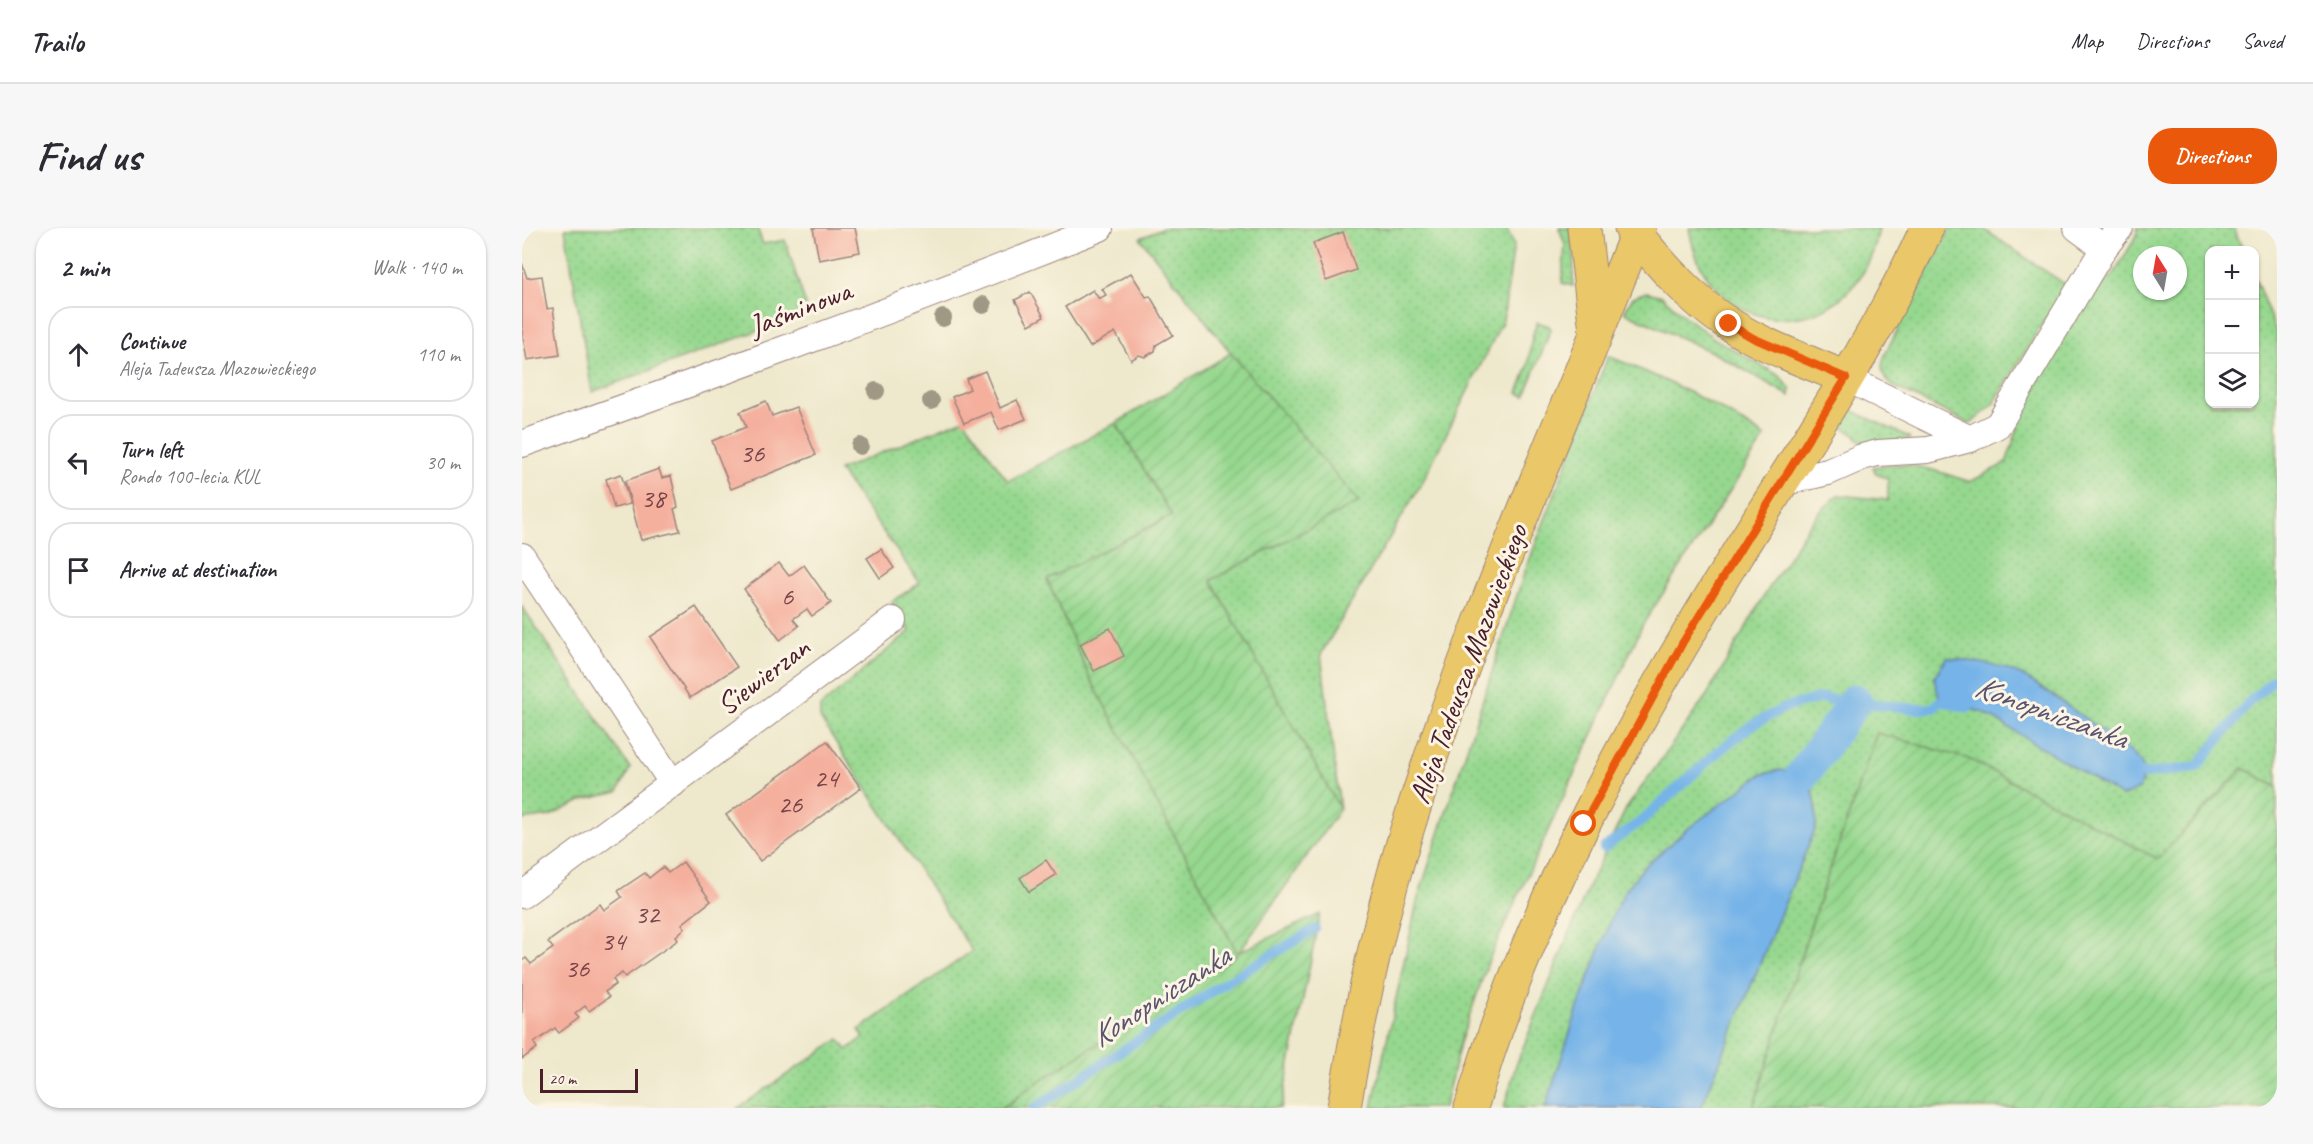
<!DOCTYPE html>
<html lang="en">
<head>
<meta charset="utf-8">
<style>
  :root { --surface:#fff; --page:#f7f7f7; --text:#2b2b33; --muted:#7c7c81; --line:#e1e1e2; --accent:#ea580c }
  body { margin:0; font-family:Caveat,sans-serif; background:var(--page); color:var(--text) }
  .controls { position:absolute; right:18px; top:18px; display:grid; overflow:hidden; border-radius:12px; box-shadow:0 2px 4px #0004 }
  .controls button { width:54px; height:54px; display:grid; place-items:center; padding:0; border:0; border-bottom:2px solid var(--line); background:var(--surface); color:var(--text); font:30px sans-serif }
  .compass { position:absolute; left:1611px; top:18px; width:54px; height:54px; border-radius:50%; background:var(--surface); box-shadow:0 2px 4px #0004; rotate:349deg }
  .scale { position:absolute; left:18px; bottom:15px; width:98px; box-sizing:border-box; padding-left:6px; border:3px solid #4a1f2b; border-top:0; font-size:16px; line-height:21px; white-space:nowrap; color:#4a1f2b; -webkit-text-stroke:4px #fcf5e5; paint-order:stroke }
  .stop { position:absolute; width:18px; height:18px; margin:-14px; border:4px solid #ea580c; border-radius:50%; background:#fff }
  .stop.end { background:#ea580c; border-color:#fff; box-shadow:0 2px 6px #0008 }
  .list { margin:0; padding:0; list-style:none }
  h2 { display:flex; justify-content:space-between; align-items:center; height:78px; margin:0; padding:0 24px; font-size:26px }
  h2 small { font-size:20px; font-weight:400; color:var(--muted) }
  .list li { display:grid; grid-template-columns:39px 1fr auto; gap:18px; align-items:center; box-sizing:border-box; height:96px; margin:0 12px 12px; padding:0 12px; border:2px solid var(--line); border-radius:24px }
  .list b { display:block; font-size:22px; white-space:nowrap }
  .list p { margin:0; font-size:20px; white-space:nowrap; color:var(--muted) }
  .list em { font-size:20px; font-style:normal; color:var(--muted) }
  .icon { flex:none; width:33px; height:33px; fill:none; stroke:currentColor; stroke-width:2; stroke-linecap:round; stroke-linejoin:round }
  .map { position:relative; flex:none; width:1755px; height:880px; overflow:hidden; border-radius:24px }
  header { display:flex; align-items:center; gap:36px; box-sizing:border-box; height:84px; padding:0 30px; background:var(--surface); border-bottom:2px solid var(--line) }
  header strong { font-size:28px }
  nav { display:flex; gap:33px; margin-inline-start:auto; font-size:21px }
  .intro { display:flex; align-items:center; justify-content:space-between; box-sizing:border-box; height:144px; padding:0 36px }
  h1 { margin:0; font-size:42px }
  .button { padding:15px 27px; border-radius:24px; background:var(--accent); color:#fff; font-size:21px; font-weight:700 }
  main { display:flex; gap:36px; padding:0 36px }
  aside { flex:1; background:var(--surface); border-radius:24px; box-shadow:0 2px 4px #0004 }
  .map>svg:first-child { display:block }
  .grass { fill:url(#grass-dots); stroke:#707c5d; stroke-width:1.5; fill-rule:evenodd }
  .garden { fill:url(#garden-furrows); stroke:#707c5d; stroke-width:1.5 }
  .water { fill:#74b3e8; stroke:#5f698a; stroke-width:1.5 }
  .lines { fill:none; stroke-linecap:round; stroke-linejoin:round }
  .stream { stroke:#74b3e8; stroke-width:10 }
  .canal { stroke:#74b3e8; stroke-width:34 }
  .building { fill:#f5af9d }
  .street-casing { stroke:#9c847c; stroke-width:28 }
  .primary-casing { stroke:#9c847c; stroke-width:35 }
  .street { stroke:#fff; stroke-width:26 }
  .primary { stroke:#eac769; stroke-width:33 }
  .tree { fill:#a09884 }
  .route { stroke:#ea580c; stroke-width:8 }
  .labels { text-anchor:middle; dominant-baseline:central; stroke-width:6; stroke-linejoin:round; paint-order:stroke }
  .number-label { font-size:27px; fill:#754348 }
  .street-label { font-size:30px; fill:#4a1f2b; stroke:#fcf5e5 }
  .water-label { font-size:32px; font-style:italic; fill:#59536d; stroke:#fcf5e5 }
</style>
</head>
<body>
<header>
<strong>Trailo</strong>
<nav><a>Map</a><a>Directions</a><a>Saved</a></nav>
</header>
<div class="intro"><h1>Find us</h1><a class="button">Directions</a></div>
<main>
<aside>
<h2>2 min<small>Walk · 140 m</small></h2>
<ul class="list">
<li><svg class="icon" aria-label="ahead" viewBox="0 0 24 24"><path d="M12 20V5M6 11l6-6 6 6"/></svg><div><b>Continue</b><p>Aleja Tadeusza Mazowieckiego</p></div><em>110 m</em></li>
<li><svg class="icon" aria-label="left" viewBox="0 0 24 24"><path d="M17 20v-9H6M10 6l-5 5 5 5"/></svg><div><b>Turn left</b><p>Rondo 100-lecia KUL</p></div><em>30 m</em></li>
<li><svg class="icon" aria-label="arrive" viewBox="0 0 24 24"><path d="M6 21V4h12l-3 4 3 4H6"/></svg><div><b>Arrive at destination</b></div></li>
</ul>
</aside>
<div class="map">
<svg width="1755" height="880" viewBox="0 0 1755 880">
  <defs>
    <pattern id="grass-dots" width="8" height="8" patternUnits="userSpaceOnUse" patternTransform="scale(1.5)"><rect width="8" height="8" fill="#96d88f"/><path d="M2 2h.1M6 6h.1" fill="none" stroke="#83b97c" stroke-width="1.8" stroke-linecap="round"/></pattern>
    <pattern id="garden-furrows" width="10" height="10" patternUnits="userSpaceOnUse" patternTransform="scale(1.5)"><rect width="10" height="10" fill="#96d88f"/><path d="M-1 1l2-2M0 10L10 0M9 11l2-2" fill="none" stroke="#83b97c"/></pattern>
  </defs>
  <rect width="100%" height="100%" fill="#fcf5e5"/>
  <filter id="ink" filterUnits="userSpaceOnUse"><feTurbulence type="fractalNoise" baseFrequency=".0167" numOctaves="2"/><feDisplacementMap in="SourceGraphic" scale="12" xChannelSelector="R" yChannelSelector="G"/><feConvolveMatrix kernelMatrix="1 2 1 2 8 2 1 2 1" color-interpolation-filters="sRGB"/></filter>
  <filter id="wash" filterUnits="userSpaceOnUse"><feTurbulence type="fractalNoise" baseFrequency=".008" numOctaves="4" result="noise"/><feDisplacementMap in="SourceGraphic" scale="24" xChannelSelector="R" yChannelSelector="G"/><feGaussianBlur stdDeviation="1.35" result="paint"/><feColorMatrix in="noise" values="0 0 0 0 0 0 0 0 0 0 0 0 0 0 0 0 0 1.4 0 .05"/><feComposite in="paint" operator="in"/></filter>
  <g filter="url(#wash)">
    <rect width="100%" height="100%" fill="#eee8cc"/>
    <g class="grass">
      <path d="M43,0h192l6,16 22,-4 23,72 -216,80z"/>
      <path d="M641,0h343l8,16 -11,76 -79,159 -103,175 19,155 -129,-229 148,-78 -128,-149 -91,-115z"/>
      <path d="M1037,0h11l4,27 -1,31 -11,-3 3,-39z"/>
      <path d="M1167,0h190c-21,122 -172,119 -190,0z"/>
      <path d="M1428,0h32l84,57 -73,120 -23,19 -77,-38c-13,-10 -13,-19 -7,-34z"/>
      <path d="M1615,0h97l9,22h-33v154h44l1,-126 22,56v453l-34,-19 -85,91 -281,-126 -63,183 -61,192h-249l12,-43 51,-126 23,-56 36,-74 81,-114 57,-99 43,-68 14,-17 17,-16 50,5v-21l-12,-5 -3,-7c35,-8 64,4 97,15l36,-19 12,-35 4,-23 60,-102 32,-29 23,-39zM1620,27h36v36h-36z"/>
      <path d="M1124,64l16,4 22,20 31,23 65,37 10,12v8l-74,-42 -92,-42 9,-15z"/>
      <path d="M1015,94l12,4 2,3 -26,67 -7,-3 10,-27 4,-29z"/>
      <path d="M1086,128c55,22 109,47 157,81l-122,187 -153,333 -30,86 -16,65h-72l46,-210 106,-324z"/>
      <path d="M1329,182l58,27 1,2 -46,6 -10,-11 -14,-8z"/>
      <path d="M442,191l44,62 108,-58 56,92 -125,65 41,94 150,280 -203,130 -33,24h-264l101,-69 8,11 17,-13 -5,-7 113,-79 -152,-233v-11l90,-76 -19,-29 29,-19 -81,-113z"/>
      <path d="M0,378l108,162 -12,24 -35,8 -33,16 -28,4z"/>
    </g>
    <g class="garden">
      <path d="M709,125l128,149 -148,78 129,229 -101,143 81,-38 -39,194h-279l33,-24 203,-130 -150,-280 -41,-95 125,-63 -56,-93z"/>
      <path d="M1355,505l92,26 189,100 85,-91 34,19v321h-524l61,-192z"/>
    </g>
    <g class="water">
      <path d="M1425,430c26,3 48,6 72,16 14,7 118,79 122,89 5,9 2,17 -2,26l-17,8 -137,-84 -45,-12 -6,-23z"/>
      <path d="M1257,542c37,4 38,27 37,57l-115,281h-156l37,-112 30,-79 13,-26 18,-23 43,-38 74,-55z"/>
    </g>
    <g class="lines">
      <g class="stream">
        <path d="M1610,541l13,5 52,-7 53,-66 27,-24"/>
        <path d="M1082,620l36,-26 79,-71 33,-26 34,-18 34,-9 96,11 18,-1 6,-7 28,7"/>
        <path d="M513,880l191,-126 89,-53"/>
      </g>
      <path class="canal" d="M1279,549l54,-76"/>
    </g>
    <g id="blocks">
      <g class="building">
        <path d="M291,0h42l5,24 -41,8z"/>
        <path d="M821,4l13,38 -30,11 -13,-38z"/>
        <path d="M0,35l5,15 15,-2 5,33 6,-1 7,47 -33,5 -5,-29z"/>
        <path d="M609,45l15,24 4,-1 23,39 -17,10 -1,6 -10,6 -6,-2 -8,5 -16,-28 -25,15 -25,-40 28,-17 6,9 7,-4 -4,-6z"/>
        <path d="M508,64l14,25 -15,8 -14,-25z"/>
        <path d="M463,143l15,37 17,-8 9,19 -27,11 -8,-18 -27,11 -12,-26 18,-8 -4,-10z"/>
        <path d="M244,173l6,15 24,-9 20,48 -85,34 -19,-48 34,-14 -6,-15z"/>
        <path d="M137,241l3,9 9,-2 7,31 -4,2 6,22 -39,9 -16,-59z"/>
        <path d="M99,246l9,30 -16,4 -8,-29z"/>
        <path d="M359,321l13,19 -14,10 -13,-20z"/>
        <path d="M257,335l10,13 15,-11 27,38 -19,13 -5,-7 -14,10 6,7 -19,14 -36,-51z"/>
        <path d="M174,379l41,60 -47,31 -40,-61z"/>
        <path d="M588,400l14,28 -30,15 -14,-27z"/>
        <path d="M305,513l34,47 -101,73 -34,-46z"/>
        <path d="M524,632l10,15 -27,17 -9,-14z"/>
        <path d="M161,634l28,39 -29,23 3,4 -9,8 2,4 -53,37 -3,-4 -9,6 3,5 -11,8 4,5 -20,14 -4,-5 -10,8 4,4 -20,15 -4,-5 -11,8 -10,7 3,5 -15,11v-98l4,-3 5,6 22,-16 -5,-6 52,-38 4,6 18,-13 -4,-6 27,-18 4,5 14,-11 5,6z"/>
      </g>
    </g>
  </g>
  <g filter="url(#ink)">
    <use href="#blocks" fill-opacity="0" stroke="#9c847c" stroke-width="1.5"/>
    <g class="lines">
      <g class="street-casing">
        <g id="street">
          <path d="M1582,20l16,-20"/>
          <path d="M1324,150l124,61"/>
          <path d="M0,216c193,-69 387,-139 578,-216"/>
          <path d="M1258,255l48,-11 34,-15 16,-4 50,-3 42,-11 28,-14 106,-177 -27,-20"/>
          <path d="M0,328l151,228"/>
          <path d="M0,667l371,-275"/>
        </g>
      </g>
      <g class="primary-casing">
        <g id="primary">
          <path d="M1062,0l12,103"/>
          <path d="M1109,0c28,35 60,72 98,96 36,23 78,37 117,54"/>
          <path d="M822,880c15,-93 35,-188 63,-278 64,-205 153,-402 232,-602"/>
          <path d="M949,880c57,-197 157,-379 265,-552 66,-108 139,-213 191,-328"/>
        </g>
      </g>
      <use href="#street" class="street"/>
      <use href="#primary" class="primary"/>
    </g>
    <g class="tree">
      <circle cx="461" cy="77" r="9"/>
      <circle cx="421" cy="90" r="9"/>
      <circle cx="354" cy="163" r="9"/>
      <circle cx="409" cy="173" r="9"/>
      <circle cx="338" cy="218" r="9"/>
    </g>
  </g>
  <g class="lines" filter="url(#ink)">
    <path class="route" d="M1062,596l99,-182 163,-264 -93,-40 -24,-14"/>
  </g>
  <g class="labels">
    <g class="number-label">
      <text x="230" y="225">36</text>
      <text x="131" y="270">38</text>
      <text x="265" y="368">6</text>
      <text x="304" y="550">24</text>
      <text x="268" y="576">26</text>
      <text x="125" y="686">32</text>
      <text x="91" y="713">34</text>
      <text x="55" y="740">36</text>
    </g>
    <g class="street-label">
      <text transform="translate(278 80) rotate(-21)">Jaśminowa</text>
      <text transform="translate(946 436) rotate(-70)">Aleja Tadeusza Mazowieckiego</text>
      <text transform="translate(241 448) rotate(-37)">Siewierzan</text>
    </g>
    <g class="water-label">
      <text transform="translate(1529 484) rotate(20)">Konopniczanka</text>
      <text transform="translate(638 768) rotate(-33)">Konopniczanka</text>
    </g>
  </g>
</svg>
<div class="controls">
<button>+</button>
<button>−</button>
<button><svg class="icon" aria-label="layers" viewBox="0 0 24 24"><path d="M12 4l9 5-9 5-9-5zM3 14l9 5 9-5"/></svg></button>
</div>
<svg class="compass" viewBox="-18 -18 36 36"><path d="M0-13l5 13h-10z" fill="#e53935"/><path d="M0 13l5-13h-10z" fill="#7c7c81"/></svg>
<div class="scale">20 m</div>
<div class="stop" style="left:1062px;top:596px"></div>
<div class="stop end" style="left:1207px;top:96px"></div>
</div>
</main>
</body>
</html>
